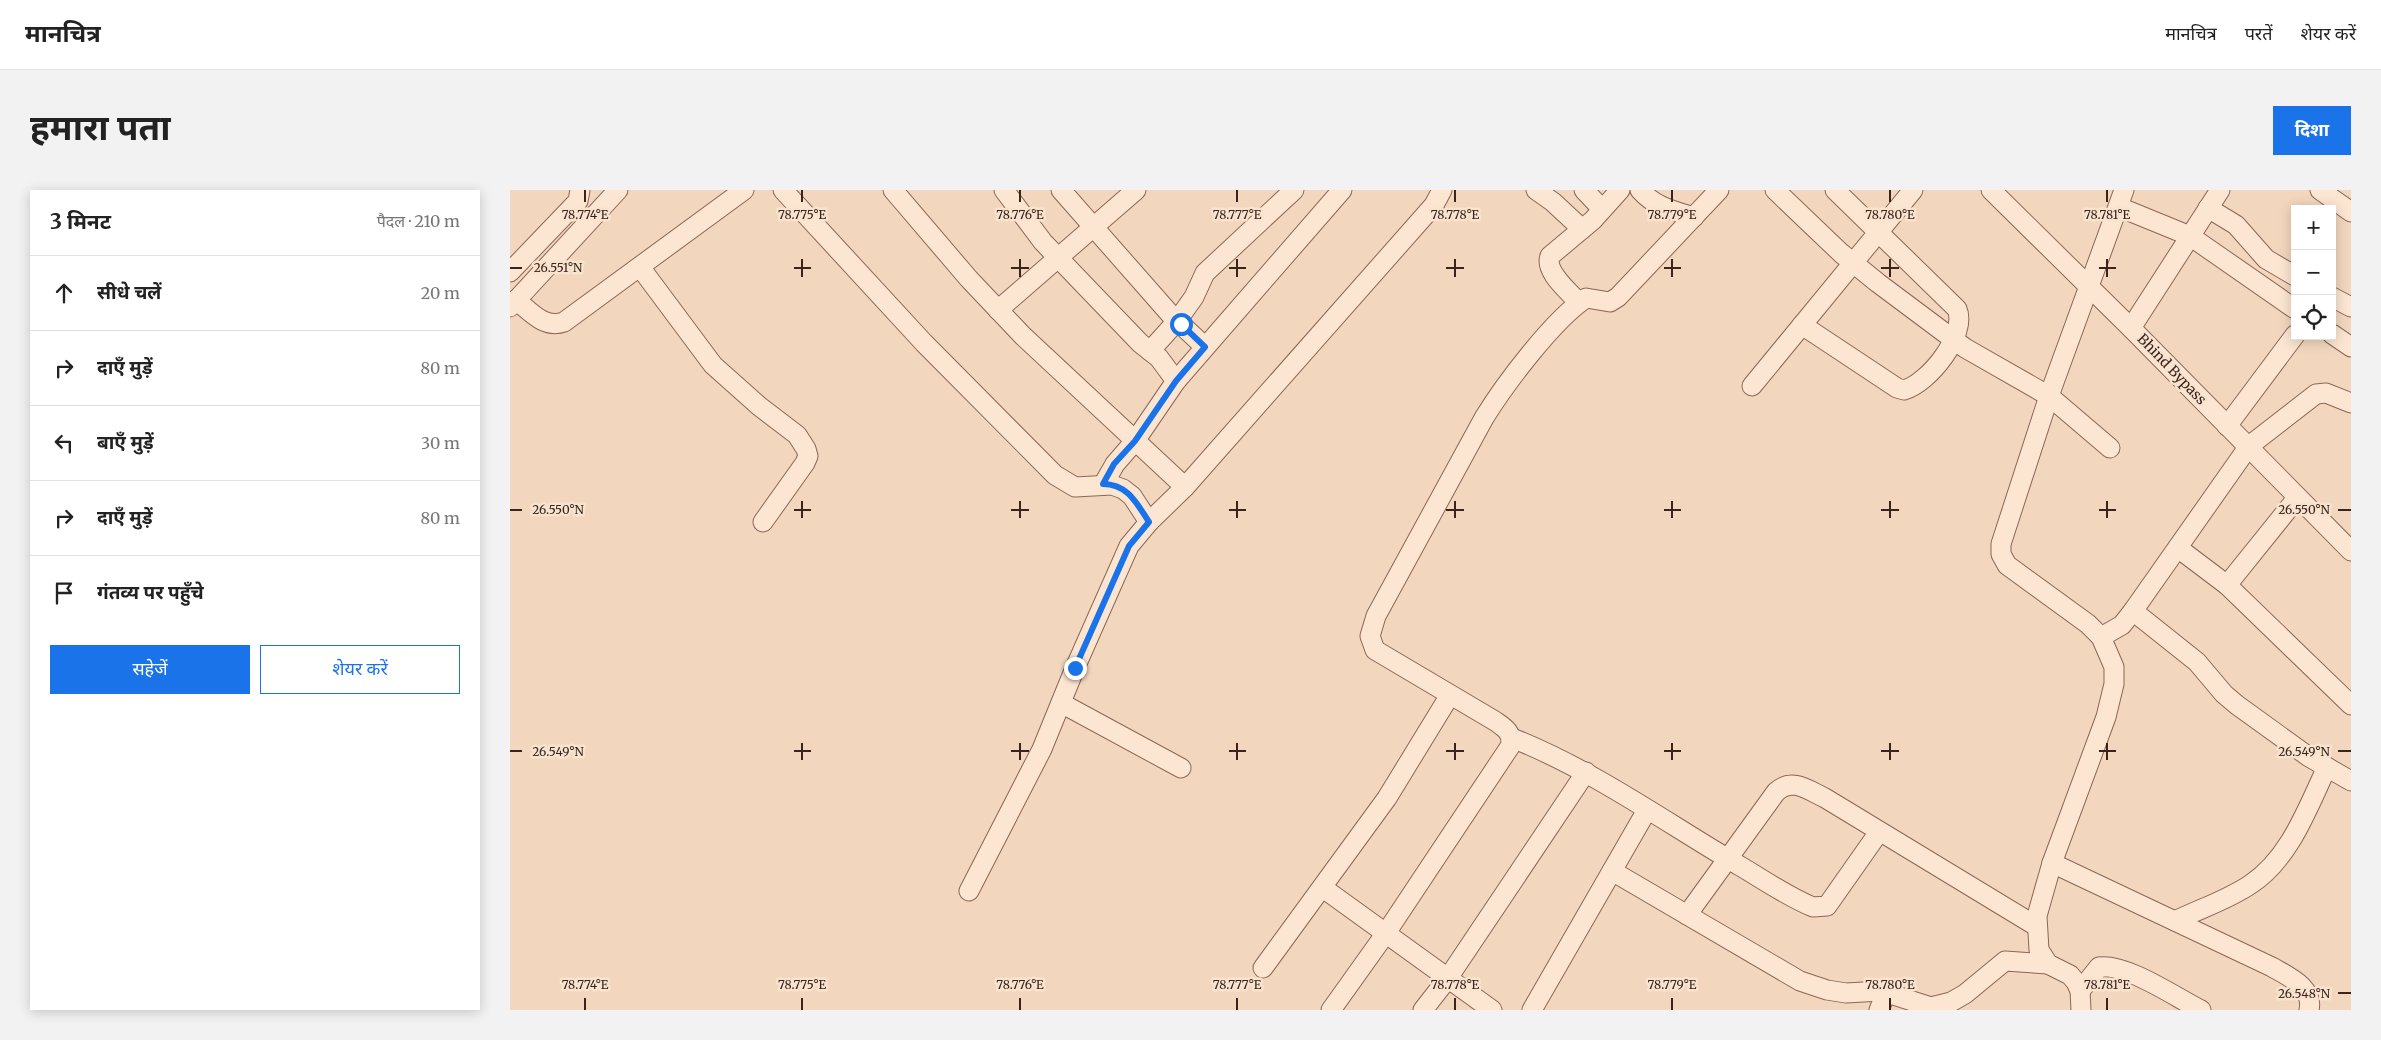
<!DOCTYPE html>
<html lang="hi">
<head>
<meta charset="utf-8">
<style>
  :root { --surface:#fff; --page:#f2f2f2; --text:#222; --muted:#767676; --line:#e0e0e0; --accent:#1a73e8 }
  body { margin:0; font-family:Merriweather,"Noto Sans Devanagari",serif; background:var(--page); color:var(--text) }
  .controls { position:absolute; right:15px; top:15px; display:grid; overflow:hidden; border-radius:0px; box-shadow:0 2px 12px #0003 }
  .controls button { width:45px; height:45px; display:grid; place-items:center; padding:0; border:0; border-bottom:1px solid var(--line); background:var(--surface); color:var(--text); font:25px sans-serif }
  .stop { position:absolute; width:15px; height:15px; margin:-11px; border:4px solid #1a73e8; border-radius:50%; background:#fff }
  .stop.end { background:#1a73e8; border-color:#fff; box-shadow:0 1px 5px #0008 }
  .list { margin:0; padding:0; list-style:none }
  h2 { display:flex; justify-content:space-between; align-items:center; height:65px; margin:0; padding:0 20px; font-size:21px }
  h2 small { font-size:16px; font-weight:400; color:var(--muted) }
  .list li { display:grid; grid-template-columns:32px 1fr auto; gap:15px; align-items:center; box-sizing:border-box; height:75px; padding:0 20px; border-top:1px solid var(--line) }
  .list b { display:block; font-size:19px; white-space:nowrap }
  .list em { font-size:16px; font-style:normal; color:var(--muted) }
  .actions { display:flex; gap:10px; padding:15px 20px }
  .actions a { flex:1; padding:11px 0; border:1px solid var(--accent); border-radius:0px; text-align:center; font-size:18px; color:var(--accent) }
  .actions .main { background:var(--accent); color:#fff }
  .icon { flex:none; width:28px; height:28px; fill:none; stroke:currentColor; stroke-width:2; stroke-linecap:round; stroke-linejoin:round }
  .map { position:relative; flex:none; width:1841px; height:820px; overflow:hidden; border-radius:0px }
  header { display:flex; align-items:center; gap:30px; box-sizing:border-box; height:70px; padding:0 25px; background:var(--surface); border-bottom:1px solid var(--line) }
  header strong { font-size:24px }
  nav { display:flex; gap:28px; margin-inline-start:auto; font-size:18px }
  .intro { display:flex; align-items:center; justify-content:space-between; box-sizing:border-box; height:120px; padding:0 30px }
  h1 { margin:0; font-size:35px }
  .button { padding:12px 22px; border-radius:0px; background:var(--accent); color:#fff; font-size:18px; font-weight:700 }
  main { display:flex; gap:30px; padding:0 30px }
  aside { flex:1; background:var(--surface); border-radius:0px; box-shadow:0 2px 12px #0003 }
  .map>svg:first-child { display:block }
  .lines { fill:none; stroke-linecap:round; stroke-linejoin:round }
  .minor-casing { stroke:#8c6655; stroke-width:21 }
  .minor { stroke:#fce6d2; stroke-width:19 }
  .route { stroke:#1a73e8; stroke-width:6 }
  .ticks { fill:none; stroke:#3a231b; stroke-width:2 }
  .labels { text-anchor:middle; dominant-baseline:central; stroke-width:5; stroke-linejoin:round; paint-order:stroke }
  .street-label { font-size:14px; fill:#3a231b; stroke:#f8e3cf }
  .ticks-label { font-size:12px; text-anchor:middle; fill:#3a231b; stroke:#f8e3cf; stroke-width:5; stroke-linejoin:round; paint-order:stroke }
</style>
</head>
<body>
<header>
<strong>मानचित्र</strong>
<nav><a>मानचित्र</a><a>परतें</a><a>शेयर करें</a></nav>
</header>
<div class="intro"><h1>हमारा पता</h1><a class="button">दिशा</a></div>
<main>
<aside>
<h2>3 मिनट<small>पैदल · 210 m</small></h2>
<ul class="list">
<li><svg class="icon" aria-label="ahead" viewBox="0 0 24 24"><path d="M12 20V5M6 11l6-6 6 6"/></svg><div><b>सीधे चलें</b></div><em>20 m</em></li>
<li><svg class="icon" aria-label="right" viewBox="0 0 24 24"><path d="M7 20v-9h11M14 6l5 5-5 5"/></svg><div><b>दाएँ मुड़ें</b></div><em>80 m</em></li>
<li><svg class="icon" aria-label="left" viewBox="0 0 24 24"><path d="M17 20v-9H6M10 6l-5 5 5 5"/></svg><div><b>बाएँ मुड़ें</b></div><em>30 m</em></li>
<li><svg class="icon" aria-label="right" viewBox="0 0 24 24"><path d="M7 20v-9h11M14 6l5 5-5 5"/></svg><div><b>दाएँ मुड़ें</b></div><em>80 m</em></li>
<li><svg class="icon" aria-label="arrive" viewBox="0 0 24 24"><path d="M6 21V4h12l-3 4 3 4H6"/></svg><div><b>गंतव्य पर पहुँचे</b></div></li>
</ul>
<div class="actions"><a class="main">सहेजें</a><a>शेयर करें</a></div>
</aside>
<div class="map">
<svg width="1841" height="820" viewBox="0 0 1841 820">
  <rect width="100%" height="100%" fill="#f2d7be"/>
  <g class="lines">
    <g class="minor-casing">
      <g id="minor">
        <path d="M273,0l141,153 131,132 20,12 37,-2 11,4 9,7 17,26"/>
        <path d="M383,0l76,89 54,57 162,151"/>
        <path d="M494,0l39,52 97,101 19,15 17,23"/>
        <path d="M551,0l109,124 35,33"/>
        <path d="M1026,0l17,12 29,27"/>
        <path d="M1074,0l18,19"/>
        <path d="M1130,0c15,17 34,21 54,27"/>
        <path d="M1265,0l66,63 37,30 87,65 84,48 61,52"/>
        <path d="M1481,0l140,138 220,223"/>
        <path d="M1810,0l31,22"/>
        <path d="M1609,17l71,29 105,73"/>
        <path d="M1698,18l28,17 30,34 29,17"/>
        <path d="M130,77l73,98 46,41 38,29 9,14 2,7 -3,7 -42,59"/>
        <path d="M0,82l68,-71 2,-11"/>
        <path d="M1822,107l19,10"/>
        <path d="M6,110c15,12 28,29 48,22l180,-132"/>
        <path d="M1069,113c-10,-12 -35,-31 -29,-47l43,-36 27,-30"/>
        <path d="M0,117l108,-117"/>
        <path d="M488,120l138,-120"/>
        <path d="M1292,135l95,63 7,2c24,-6 64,-56 53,-81l-122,-119"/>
        <path d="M1621,138l89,-138"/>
        <path d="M1822,144l19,13"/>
        <path d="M640,161l27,-30 17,-24 11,-24 89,-83"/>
        <path d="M1242,196l161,-196"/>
        <path d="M1717,236l68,-91"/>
        <path d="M593,295l12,-21 20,-23 41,-60 166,-191"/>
        <path d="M1787,308l-70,87 124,120"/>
        <path d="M1668,358l49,37"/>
        <path d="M1623,421l116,-165 67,-52 10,-1 25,10"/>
        <path d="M1591,447l21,-12 11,-14 64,51 27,32 13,11 72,52 42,24"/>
        <path d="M551,513l120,65"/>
        <path d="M1002,548c81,32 153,84 228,128 24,14 48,31 73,41l14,-1 52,-74"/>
        <path d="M1542,673l220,104c17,10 42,20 37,43"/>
        <path d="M1102,681l188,110 27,9 19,3 35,-2 50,16 20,-5 14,-8 40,-33 43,3"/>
        <path d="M813,698l169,122"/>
        <path d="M459,701l73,-142 33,-81 54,-122 20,-24 36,-35 249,-282 8,-15"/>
        <path d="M1177,725l89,-123c16,-15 32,-2 49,6l211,128"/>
        <path d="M1665,731c24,-12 53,-21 76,-37 39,-26 56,-75 76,-117"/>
        <path d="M753,778l124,-170 63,-103"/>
        <path d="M1570,801l19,-24c27,-4 76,30 102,43"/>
        <path d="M821,820l55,-77 125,-188c1,-13 -6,-17 -16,-24l-120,-71 -5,-14 6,-20 108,-198c21,-34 69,-98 102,-120l24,4 8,-5 101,-107"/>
        <path d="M913,820l25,-32 138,-206"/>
        <path d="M1022,820l115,-200"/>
        <path d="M1369,820l7,-17"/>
        <path d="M1571,820l-1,-19 -4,-9 -6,-7 -22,-11 -9,-14 -2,-34 15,-53 54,-146 8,-33v-17l-13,-30 -13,-13 -81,-59 -6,-11v-10l48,-148 75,-206"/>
      </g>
    </g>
    <use href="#minor" class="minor"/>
  </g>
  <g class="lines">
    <path class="route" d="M565,478l54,-122 20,-24c-12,-18 -21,-38 -46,-38l11,-20 21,-23 41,-60 29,-34 -24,-23"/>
  </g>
  <path class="ticks" d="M75,0v12M292,0v12M510,0v12M727,0v12M945,0v12M1162,0v12M1380,0v12M1597,0v12M292,69v18M510,69v18M727,69v18M945,69v18M1162,69v18M1380,69v18M1597,69v18M0,78h12M284,78h17M501,78h18M719,78h17M936,78h18M1154,78h17M1371,78h18M1589,78h17M292,311v17M510,311v17M727,311v17M945,311v17M1162,311v17M1380,311v17M1597,311v17M0,320h12M284,320h17M501,320h18M719,320h17M936,320h18M1154,320h17M1371,320h18M1589,320h17M1828,320h13M292,553v17M510,553v17M727,553v17M945,553v17M1162,553v17M1380,553v17M1597,553v17M0,561h12M284,561h17M501,561h18M719,561h17M936,561h18M1154,561h17M1371,561h18M1589,561h17M1828,561h13M1828,803h13M75,808v12M292,808v12M510,808v12M727,808v12M945,808v12M1162,808v12M1380,808v12M1597,808v12"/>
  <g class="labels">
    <g class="street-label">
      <text transform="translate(1662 179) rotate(46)">Bhind Bypass</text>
    </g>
  </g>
  <g class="ticks-label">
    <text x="75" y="29">78.774°E</text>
    <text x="292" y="29">78.775°E</text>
    <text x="510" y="29">78.776°E</text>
    <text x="727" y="29">78.777°E</text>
    <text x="945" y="29">78.778°E</text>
    <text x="1162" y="29">78.779°E</text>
    <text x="1380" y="29">78.780°E</text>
    <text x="1597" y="29">78.781°E</text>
    <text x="48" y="82">26.551°N</text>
    <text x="48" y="324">26.550°N</text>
    <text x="1794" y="324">26.550°N</text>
    <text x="48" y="566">26.549°N</text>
    <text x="1794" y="566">26.549°N</text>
    <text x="75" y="799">78.774°E</text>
    <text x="292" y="799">78.775°E</text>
    <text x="510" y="799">78.776°E</text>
    <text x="727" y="799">78.777°E</text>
    <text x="945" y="799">78.778°E</text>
    <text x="1162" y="799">78.779°E</text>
    <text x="1380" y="799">78.780°E</text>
    <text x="1597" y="799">78.781°E</text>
    <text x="1794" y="808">26.548°N</text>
  </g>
</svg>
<div class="controls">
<button>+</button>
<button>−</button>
<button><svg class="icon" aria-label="locate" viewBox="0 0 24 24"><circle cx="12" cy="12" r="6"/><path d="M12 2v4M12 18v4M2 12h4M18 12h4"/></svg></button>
</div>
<div class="stop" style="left:671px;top:134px"></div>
<div class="stop end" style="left:565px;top:478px"></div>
</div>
</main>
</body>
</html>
